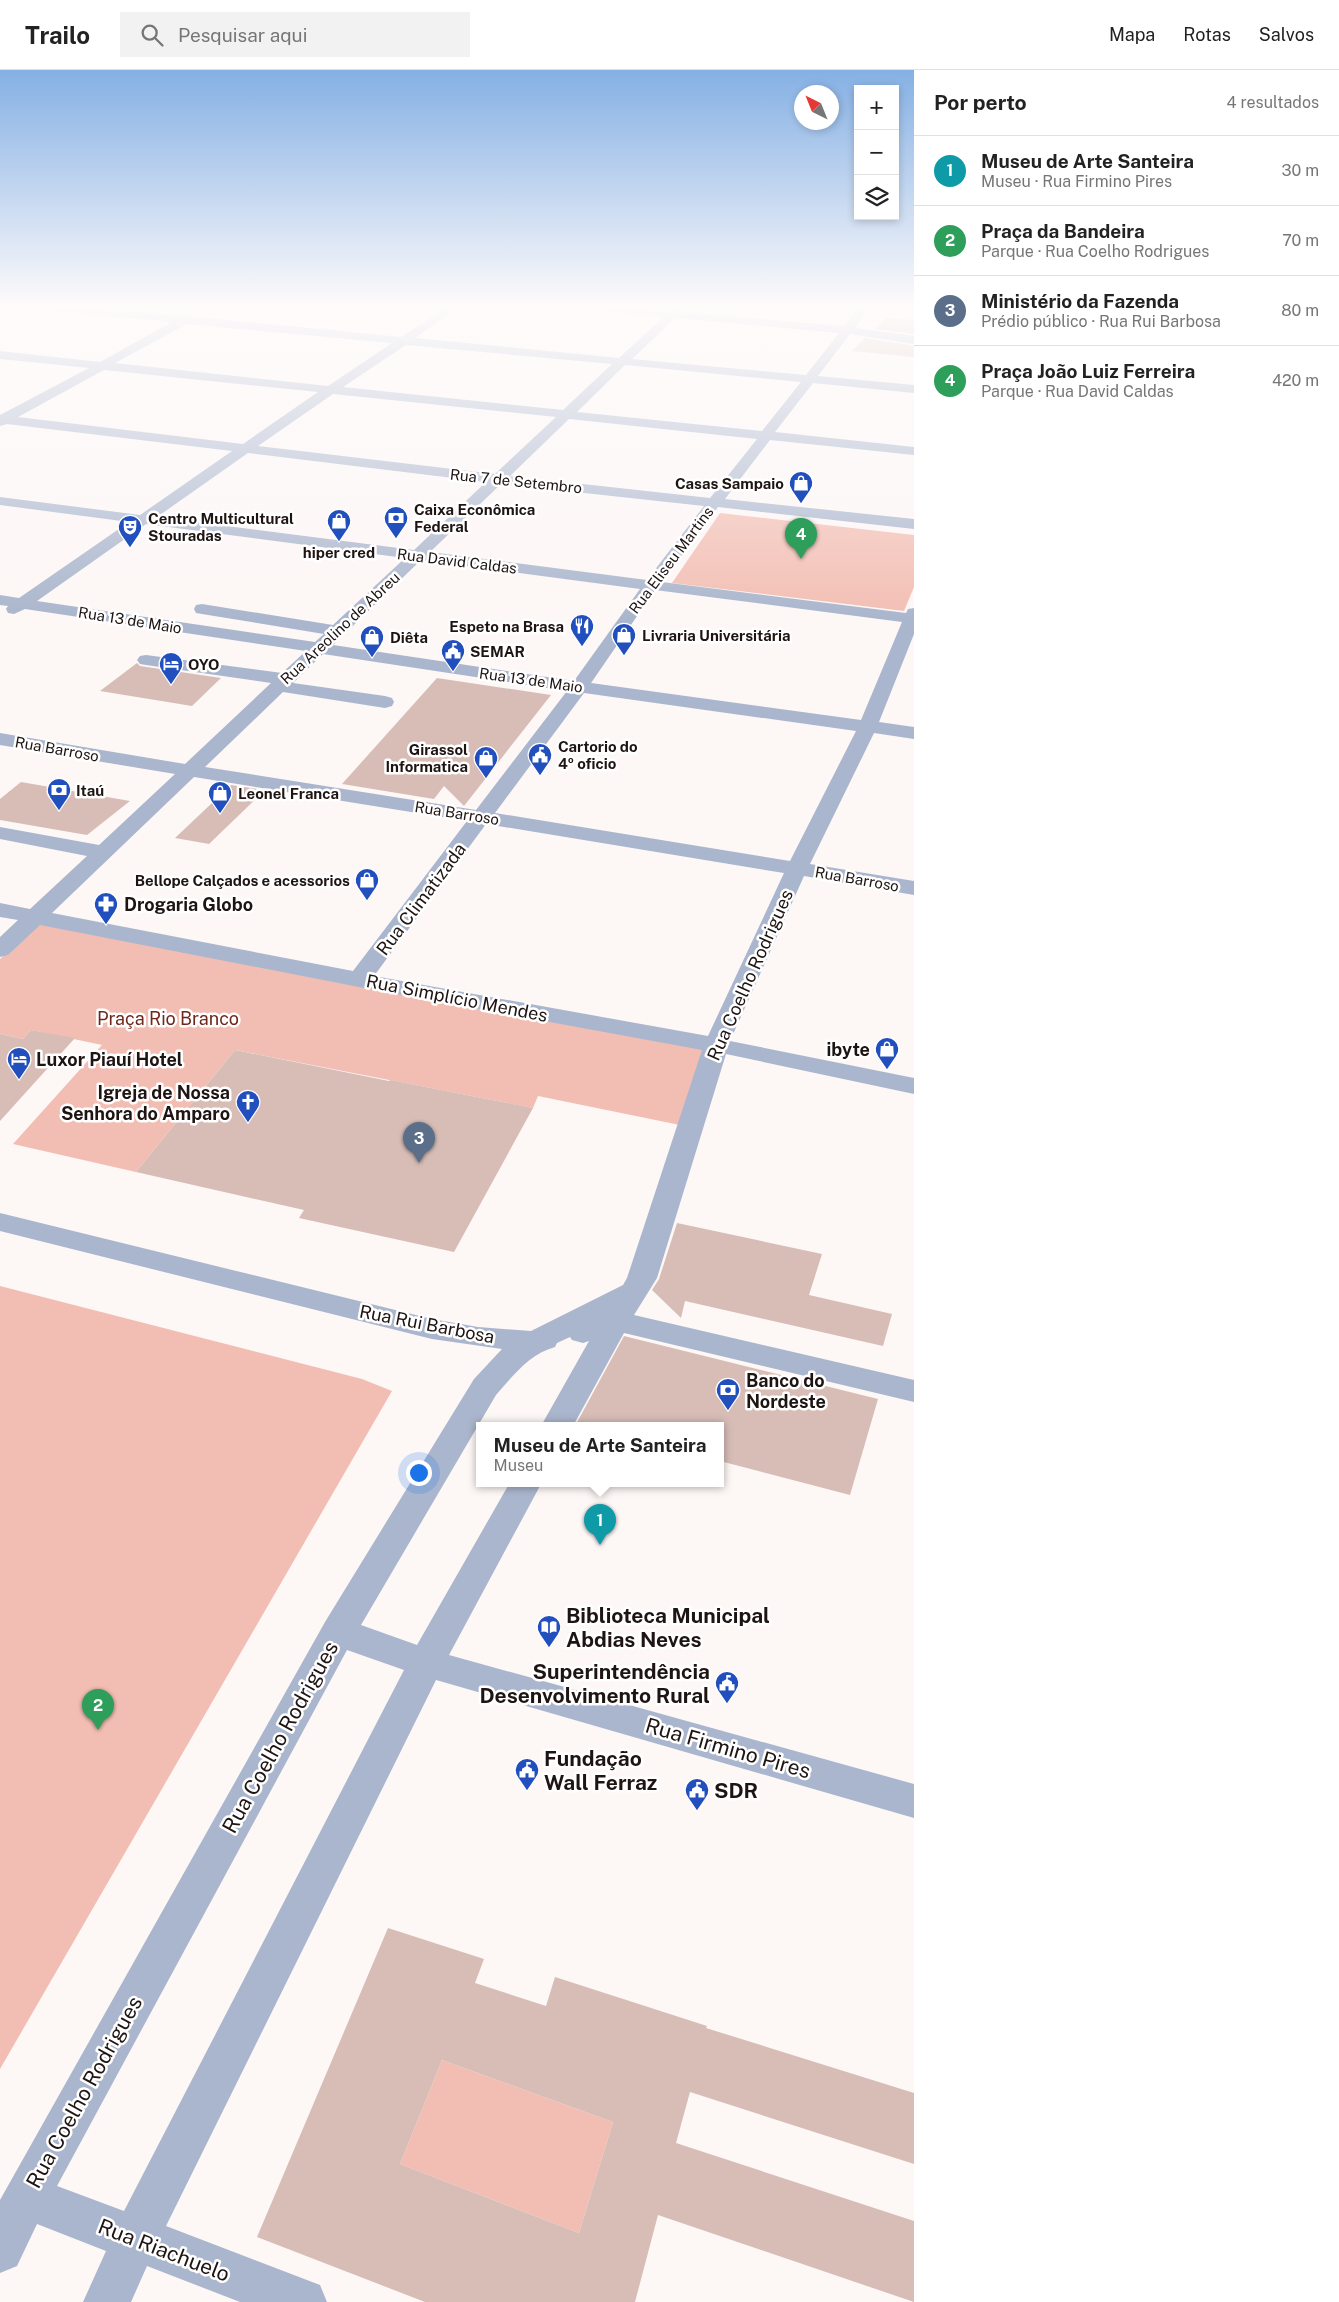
<!DOCTYPE html>
<html lang="pt">
<head>
<meta charset="utf-8">
<style>
  :root { --surface:#fff; --page:#f2f2f2; --text:#222; --muted:#767676; --line:#e0e0e0; --accent:#1a73e8 }
  body { margin:0; font-family:"Public Sans",sans-serif; background:var(--page); color:var(--text) }
  .controls { position:absolute; right:15px; top:15px; display:grid; overflow:hidden; border-radius:0px; box-shadow:0 2px 8px #0003 }
  .controls button { width:45px; height:45px; display:grid; place-items:center; padding:0; border:0; border-bottom:1px solid var(--line); background:var(--surface); color:var(--text); font:25px sans-serif }
  .compass { position:absolute; left:794px; top:15px; width:45px; height:45px; border-radius:50%; background:var(--surface); box-shadow:0 2px 8px #0003; rotate:317deg }
  .you { position:absolute; left:418px; top:1402px; width:18px; height:18px; margin:-12px; border:4px solid #fff; border-radius:50%; background:#1a73e8; box-shadow:0 0 0 8px #1a73e833 }
  .badge { display:grid; place-items:center; width:32px; height:32px; border-radius:50%; background:var(--accent); color:#fff; font-size:16px; font-weight:700 }
  .pin { position:absolute; translate:-50% -41px; filter:drop-shadow(0 1px 2px #0008) }
  .pin::after { content:''; position:absolute; top:26px; width:18px; height:15px; background:inherit; clip-path:polygon(0 0,100% 0,50% 100%) }
  .popup { position:absolute; left:476px; top:1352px; width:248px; height:65px; box-sizing:border-box; display:grid; place-content:center; border-radius:0px; background:var(--surface); filter:drop-shadow(0 1px 4px #0005); font-size:16px; white-space:nowrap; color:var(--muted) }
  .popup b { font-size:19px; color:var(--text) }
  .popup::after { content:''; position:absolute; left:50%; top:100%; margin-left:-10px; border:10px solid transparent; border-top-color:var(--surface) }
  .list { margin:0; padding:0; list-style:none }
  h2 { display:flex; justify-content:space-between; align-items:center; height:65px; margin:0; padding:0 20px; font-size:21px }
  h2 small { font-size:16px; font-weight:400; color:var(--muted) }
  .list li { display:grid; grid-template-columns:32px 1fr auto; gap:15px; align-items:center; box-sizing:border-box; height:70px; padding:0 20px; border-top:1px solid var(--line) }
  .list b { display:block; font-size:19px; white-space:nowrap }
  .list p { margin:0; font-size:16px; white-space:nowrap; color:var(--muted) }
  .list em { font-size:16px; font-style:normal; color:var(--muted) }
  .icon { flex:none; width:28px; height:28px; fill:none; stroke:currentColor; stroke-width:2; stroke-linecap:round; stroke-linejoin:round }
  .map { position:relative; flex:none; width:914px; height:2232px; overflow:hidden }
  header { display:flex; align-items:center; gap:30px; box-sizing:border-box; height:70px; padding:0 25px; background:var(--surface); border-bottom:1px solid var(--line) }
  header strong { font-size:24px }
  nav { display:flex; gap:28px; margin-inline-start:auto; font-size:18px }
  .search { width:350px; height:45px; background:var(--page); display:flex; align-items:center; gap:12px; box-sizing:border-box; padding:0 18px; border-radius:0px; color:var(--muted); font-size:19px }
  main { display:flex }
  aside { flex:1; background:var(--surface) }
  .map>svg:first-child { display:block }
  .green { fill:#f2beb3 }
  .building { fill:#d8bdb7; fill-rule:evenodd }
  .lines { fill:none; stroke-linecap:round; stroke-linejoin:round }
  .minor { fill:#aab6cd; fill-rule:evenodd }
  .labels { text-anchor:middle; dominant-baseline:central; stroke-width:5; stroke-linejoin:round; paint-order:stroke }
  .far-street-label { font-size:15px; fill:#1e1412; stroke:#fff }
  .far-poi-label { font-size:15px; font-weight:bold; fill:#1e1412; stroke:#fff; text-anchor:start }
  .street-label { font-size:18px; fill:#1e1412; stroke:#fff }
  .poi-label { font-size:18px; font-weight:bold; fill:#1e1412; stroke:#fff; text-anchor:start }
  .park-label { font-size:18px; fill:#712619; stroke:#fff }
  .near-poi-label { font-size:21px; font-weight:bold; fill:#1e1412; stroke:#fff; text-anchor:start }
  .near-street-label { font-size:21px; fill:#1e1412; stroke:#fff }
</style>
</head>
<body>
<header>
<strong>Trailo</strong>
<div class="search"><svg class="icon" aria-label="search" viewBox="0 0 24 24"><circle cx="10" cy="10" r="6"/><path d="M15 15l6 6"/></svg>Pesquisar aqui</div>
<nav><a>Mapa</a><a>Rotas</a><a>Salvos</a></nav>
</header>
<main>
<div class="map">
<svg width="914" height="2232" viewBox="0 0 914 2232">
  <rect width="100%" height="100%" fill="#fdf7f6"/>
  <g class="green">
    <path d="M720,443l194,22v52l-10,24 -232,-28z"/>
    <path d="M39,852l666,124 -25,79 -142,-29 -5,12 -298,-58 -99,122 -123,-28 89,-99 -71,-15 -8,9 -23,-5v-75z"/>
    <path d="M0,1216l362,93 30,12 -392,678z"/>
    <path d="M442,1990l171,62 -34,111 -179,-69z"/>
  </g>
  <g class="building">
    <path d="M886,248l28,2v14l-39,-5z"/>
    <path d="M865,268l49,8v11l-62,-6z"/>
    <path d="M137,593l3,3 81,12 -29,28 -92,-15z"/>
    <path d="M437,608l114,17 -87,111 -20,-20 -10,13 -92,-15z"/>
    <path d="M21,712l109,19 -43,34 -87,-15v-21z"/>
    <path d="M231,715l34,5 -56,54 -34,-6z"/>
    <path d="M31,960l44,8 -75,83v-87l23,5z"/>
    <path d="M235,980l154,31 1,-1 143,28 -79,144 -155,-34 5,-8 -168,-38z"/>
    <path d="M677,1153l145,31 -13,41 83,19 -9,32 -198,-45 -4,17 -29,-28 7,-11z"/>
    <path d="M624,1266l254,63 -28,96 -130,-34v-35h-145z"/>
    <path d="M388,1858l96,31 -9,24 71,23 9,-29 152,49 -1,2 208,65v71l-224,-72 -14,51 238,78v81l-256,-87 -23,87h-210l-168,-65zM442,1990l171,62 -34,111 -179,-69z"/>
  </g>
  <g class="lines">
    <path class="minor" d="M40,237h37l110,9 214,21 46,-30h12l-44,31 204,20 44,-41 -73,-7 -5,-3h38l46,4 5,-4h11l-4,5 163,14 15,-19h11l-15,21 59,8v8l-64,-10 -32,42 96,9v8l-101,-10 -38,49 139,15v8l-144,-15 -45,59 189,20v10l-196,-22 -56,75 244,31 2,-4 6,-1v26l-35,88 35,5v12l-40,-6 -64,131 104,17v14l-110,-19 -74,165 184,37v16l-188,-40 -69,224 -23,37 280,65v22l-290,-69 -51,93h-32l48,-85 -6,2 -11,-3 -2,-3 -13,6 -2,4c-26,7 -42,29 -59,48l-135,230 56,20 92,-161h32l-92,171 465,129v34l-478,-138 -270,546 154,59 7,17h-87l-93,-36 -16,36h-48l23,-51 -69,-27 -20,42 -17,7v-73l325,-578 149,-243 28,-30 -70,-10 -432,-108v-18l432,106 46,8 53,4 92,-46 4,-7 75,-228 -343,-63 -319,-62 -32,30 -8,2v-20l18,-17 -18,-3v-14l30,6 57,-53 -87,-17v-12l99,18 76,-71 -175,-29v-12l185,31 86,-81 -125,-18 -6,-1 -3,-4 3,-4 6,-1 136,18 24,-22 -281,-42 -11,5 -6,-1 -2,-4 2,-3 -8,-1v-10l19,3 110,-76 -129,-17v-8l140,18 92,-64 -225,-27 -7,2v-11l89,-47 -89,-9v-8l100,11 72,-40 -127,-12zM675,248l164,15 -33,42 -174,-16zM187,254l205,19 -64,43 -213,-23zM406,275l206,19 -49,46 -220,-23zM625,295l176,17 -39,49 -185,-19zM104,300l214,22 -75,52 -225,-27zM333,324l223,23 -61,57 -237,-28zM569,349l188,20 -47,59 -200,-22zM248,383l238,29 -72,68 -257,-33zM501,414l203,22 -57,74 -217,-28zM146,454l259,34 -72,67 -131,-21 -6,1 -2,4 2,4 6,1 122,20 -9,8 -278,-41zM421,490l219,29 -66,92 -241,-36zM655,520l247,32 -41,98 -270,-37zM323,584l244,37 -91,119 -271,-43 78,-75 102,16 7,-2 2,-4 -2,-4 -7,-2 -92,-13zM584,623l272,38 -66,130 -295,-48zM194,707l273,44 -114,150 -301,-58zM486,754l298,49 -76,163 -334,-60zM347,1580l57,20 -280,541 -67,-25z"/>
  </g>
  <linearGradient id="sky" x2="0" y2="1"><stop stop-color="#85b0e4"/><stop offset="0.43" stop-color="#fefbfb"/><stop offset="1" stop-color="#fefbfb" stop-opacity="0"/></linearGradient>
  <rect width="914" height="549" fill="url(#sky)"/>
  <defs>
    <g id="shop-pin" transform="scale(1.25)"><path d="M0 17L-7.5 6A9.5 9.5 0 1 1 7.5 6Z" fill="#214fbd" stroke="#fff"/><path d="M-5-2.5h2.3a2.7 3.5 0 0 1 5.4 0H5L5.5 6h-11ZM-1.5-2.5h3a1.5 2.3 0 0 0-3 0Z" fill="#fff"/></g>
    <g id="bank-pin" transform="scale(1.25)"><path d="M0 17L-7.5 6A9.5 9.5 0 1 1 7.5 6Z" fill="#214fbd" stroke="#fff"/><path d="M-6-4H6V4H-6ZM0-2.3a2.3 2.3 0 1 0 0 4.6a2.3 2.3 0 1 0 0-4.6Z" fill="#fff"/></g>
    <g id="theatre-pin" transform="scale(1.25)"><path d="M0 17L-7.5 6A9.5 9.5 0 1 1 7.5 6Z" fill="#214fbd" stroke="#fff"/><path d="M-5-5.5Q0-4 5-5.5V0Q5 5 0 6Q-5 5-5 0ZM-3.3-2.5H-1v1.5H-3.3ZM1-2.5H3.3v1.5H1ZM-2.8 1Q0 5.5 2.8 1Z" fill="#fff"/></g>
    <g id="restaurant-pin" transform="scale(1.25)"><path d="M0 17L-7.5 6A9.5 9.5 0 1 1 7.5 6Z" fill="#214fbd" stroke="#fff"/><path d="M-5-6h1v4h1v-4h1v4h1v-4h1v5L-1.5 .5V6h-2V.5L-5-1ZM5-6V6H3V1.5H1.5Q1.5-4 5-6Z" fill="#fff"/></g>
    <g id="civic-pin" transform="scale(1.25)"><path d="M0 17L-7.5 6A9.5 9.5 0 1 1 7.5 6Z" fill="#214fbd" stroke="#fff"/><path d="M-.6-6.5H3V-4.5H.6V-3L4-1V1h2V6H-6V1h2V-1L-.6-3ZM-1.2 2.5V6h2.4V2.5Z" fill="#fff"/></g>
    <g id="hotel-pin" transform="scale(1.25)"><path d="M0 17L-7.5 6A9.5 9.5 0 1 1 7.5 6Z" fill="#214fbd" stroke="#fff"/><path d="M-6-4.5h1.5V1H6V5H4.5V3h-9V5H-6ZM-4 0a1.8 1.8 0 1 1 3.6 0ZM.5 0V-2.5h3Q6-2.5 6 0Z" fill="#fff"/></g>
    <g id="pharmacy-pin" transform="scale(1.25)"><path d="M0 17L-7.5 6A9.5 9.5 0 1 1 7.5 6Z" fill="#214fbd" stroke="#fff"/><path d="M-2-6h4v4h4v4h-4v4h-4v-4h-4v-4h4Z" fill="#fff"/></g>
    <g id="church-pin" transform="scale(1.25)"><path d="M0 17L-7.5 6A9.5 9.5 0 1 1 7.5 6Z" fill="#214fbd" stroke="#fff"/><path d="M-1.2-6h2.4v3.5h3.3v2.4h-3.3V6h-2.4V-.1h-3.3v-2.4h3.3Z" fill="#fff"/></g>
    <g id="library-pin" transform="scale(1.25)"><path d="M0 17L-7.5 6A9.5 9.5 0 1 1 7.5 6Z" fill="#214fbd" stroke="#fff"/><path d="M-6-4Q-3-5.5-.7-3.5V5Q-3 3-6 4ZM6-4Q3-5.5 .7-3.5V5Q3 3 6 4Z" fill="#fff"/></g>
  </defs>
  <g fill-rule="evenodd">
    <use href="#shop-pin" x="801" y="413"/>
    <use href="#bank-pin" x="396" y="448"/>
    <use href="#shop-pin" x="339" y="451"/>
    <use href="#theatre-pin" x="130" y="457"/>
    <use href="#restaurant-pin" x="582" y="556"/>
    <use href="#shop-pin" x="624" y="565"/>
    <use href="#shop-pin" x="372" y="567"/>
    <use href="#civic-pin" x="453" y="581"/>
    <use href="#hotel-pin" x="171" y="594"/>
    <use href="#civic-pin" x="540" y="685"/>
    <use href="#shop-pin" x="486" y="688"/>
    <use href="#bank-pin" x="59" y="720"/>
    <use href="#shop-pin" x="220" y="723"/>
    <use href="#shop-pin" x="367" y="810"/>
    <use href="#pharmacy-pin" x="106" y="834"/>
    <use href="#shop-pin" x="887" y="979"/>
    <use href="#hotel-pin" x="19" y="989"/>
    <use href="#church-pin" x="248" y="1032"/>
    <use href="#bank-pin" x="728" y="1320"/>
    <use href="#library-pin" x="549" y="1557"/>
    <use href="#civic-pin" x="727" y="1613"/>
    <use href="#civic-pin" x="527" y="1700"/>
    <use href="#civic-pin" x="697" y="1720"/>
  </g>
  <g class="labels">
    <g class="far-street-label">
      <text transform="translate(516 411) rotate(6)">Rua 7 de Setembro</text>
      <text transform="translate(671 490) rotate(-53)">Rua Eliseu Martins</text>
      <text transform="translate(457 491) rotate(7)">Rua David Caldas</text>
      <text transform="translate(130 550) rotate(9)">Rua 13 de Maio</text>
      <text transform="translate(340 558) rotate(-43)">Rua Areolino de Abreu</text>
      <text transform="translate(531 610) rotate(8)">Rua 13 de Maio</text>
      <text transform="translate(57 679) rotate(10)">Rua Barroso</text>
      <text transform="translate(457 743) rotate(9)">Rua Barroso</text>
      <text transform="translate(857 809) rotate(10)">Rua Barroso</text>
    </g>
    <g class="far-poi-label">
      <text x="784" y="413" text-anchor="end">Casas Sampaio</text>
      <text x="414" y="439">Caixa Econômica<tspan x="414" dy="17">Federal</tspan></text>
      <text x="148" y="448">Centro Multicultural<tspan x="148" dy="17">Stouradas</tspan></text>
      <text x="339" y="482" text-anchor="middle">hiper cred</text>
      <text x="564" y="556" text-anchor="end">Espeto na Brasa</text>
      <text x="642" y="565">Livraria Universitária</text>
      <text x="390" y="567">Diêta</text>
      <text x="470" y="581">SEMAR</text>
      <text x="188" y="594">OYO</text>
      <text x="558" y="676">Cartorio do<tspan x="558" dy="17">4º oficio</tspan></text>
      <text x="468" y="679" text-anchor="end">Girassol<tspan x="468" dy="17">Informatica</tspan></text>
      <text x="76" y="720">Itaú</text>
      <text x="238" y="723">Leonel Franca</text>
      <text x="350" y="810" text-anchor="end">Bellope Calçados e acessorios</text>
    </g>
    <g class="street-label">
      <text transform="translate(421 829) rotate(-53)">Rua Climatizada</text>
      <text transform="translate(750 905) rotate(-66)">Rua Coelho Rodrigues</text>
      <text transform="translate(457 928) rotate(11)">Rua Simplício Mendes</text>
      <text transform="translate(427 1254) rotate(11)">Rua Rui Barbosa</text>
    </g>
    <g class="poi-label">
      <text x="124" y="834">Drogaria Globo</text>
      <text x="870" y="979" text-anchor="end">ibyte</text>
      <text x="36" y="989">Luxor Piauí Hotel</text>
      <text x="230" y="1022" text-anchor="end">Igreja de Nossa<tspan x="230" dy="21">Senhora do Amparo</tspan></text>
      <text x="746" y="1310">Banco do<tspan x="746" dy="21">Nordeste</tspan></text>
    </g>
    <g class="park-label">
      <text x="168" y="948">Praça Rio Branco</text>
    </g>
    <g class="near-poi-label">
      <text x="566" y="1545">Biblioteca Municipal<tspan x="566" dy="24">Abdias Neves</tspan></text>
      <text x="710" y="1601" text-anchor="end">Superintendência<tspan x="710" dy="24">Desenvolvimento Rural</tspan></text>
      <text x="544" y="1688">Fundação<tspan x="544" dy="24">Wall Ferraz</tspan></text>
      <text x="714" y="1720">SDR</text>
    </g>
    <g class="near-street-label">
      <text transform="translate(280 1667) rotate(-61)">Rua Coelho Rodrigues</text>
      <text transform="translate(728 1678) rotate(16)">Rua Firmino Pires</text>
      <text transform="translate(84 2022) rotate(-61)">Rua Coelho Rodrigues</text>
      <text transform="translate(164 2180) rotate(21)">Rua Riachuelo</text>
    </g>
  </g>
</svg>
<div class="controls">
<button>+</button>
<button>−</button>
<button><svg class="icon" aria-label="layers" viewBox="0 0 24 24"><path d="M12 4l9 5-9 5-9-5zM3 14l9 5 9-5"/></svg></button>
</div>
<svg class="compass" viewBox="-18 -18 36 36"><path d="M0-13l5 13h-10z" fill="#e53935"/><path d="M0 13l5-13h-10z" fill="#767676"/></svg>
<div class="you"></div>
<div class="pin badge" style="left:600px;top:1475px;background:#0f9aa8">1</div>
<div class="popup"><b>Museu de Arte Santeira</b>Museu</div>
<div class="pin badge" style="left:98px;top:1660px;background:#2e9e5b">2</div>
<div class="pin badge" style="left:419px;top:1093px;background:#5c6f8a">3</div>
<div class="pin badge" style="left:801px;top:489px;background:#2e9e5b">4</div>
</div>
<aside>
<h2>Por perto<small>4 resultados</small></h2>
<ul class="list">
<li><span class="badge" style="background:#0f9aa8">1</span><div><b>Museu de Arte Santeira</b><p>Museu · Rua Firmino Pires</p></div><em>30 m</em></li>
<li><span class="badge" style="background:#2e9e5b">2</span><div><b>Praça da Bandeira</b><p>Parque · Rua Coelho Rodrigues</p></div><em>70 m</em></li>
<li><span class="badge" style="background:#5c6f8a">3</span><div><b>Ministério da Fazenda</b><p>Prédio público · Rua Rui Barbosa</p></div><em>80 m</em></li>
<li><span class="badge" style="background:#2e9e5b">4</span><div><b>Praça João Luiz Ferreira</b><p>Parque · Rua David Caldas</p></div><em>420 m</em></li>
</ul>
</aside>
</main>
</body>
</html>
